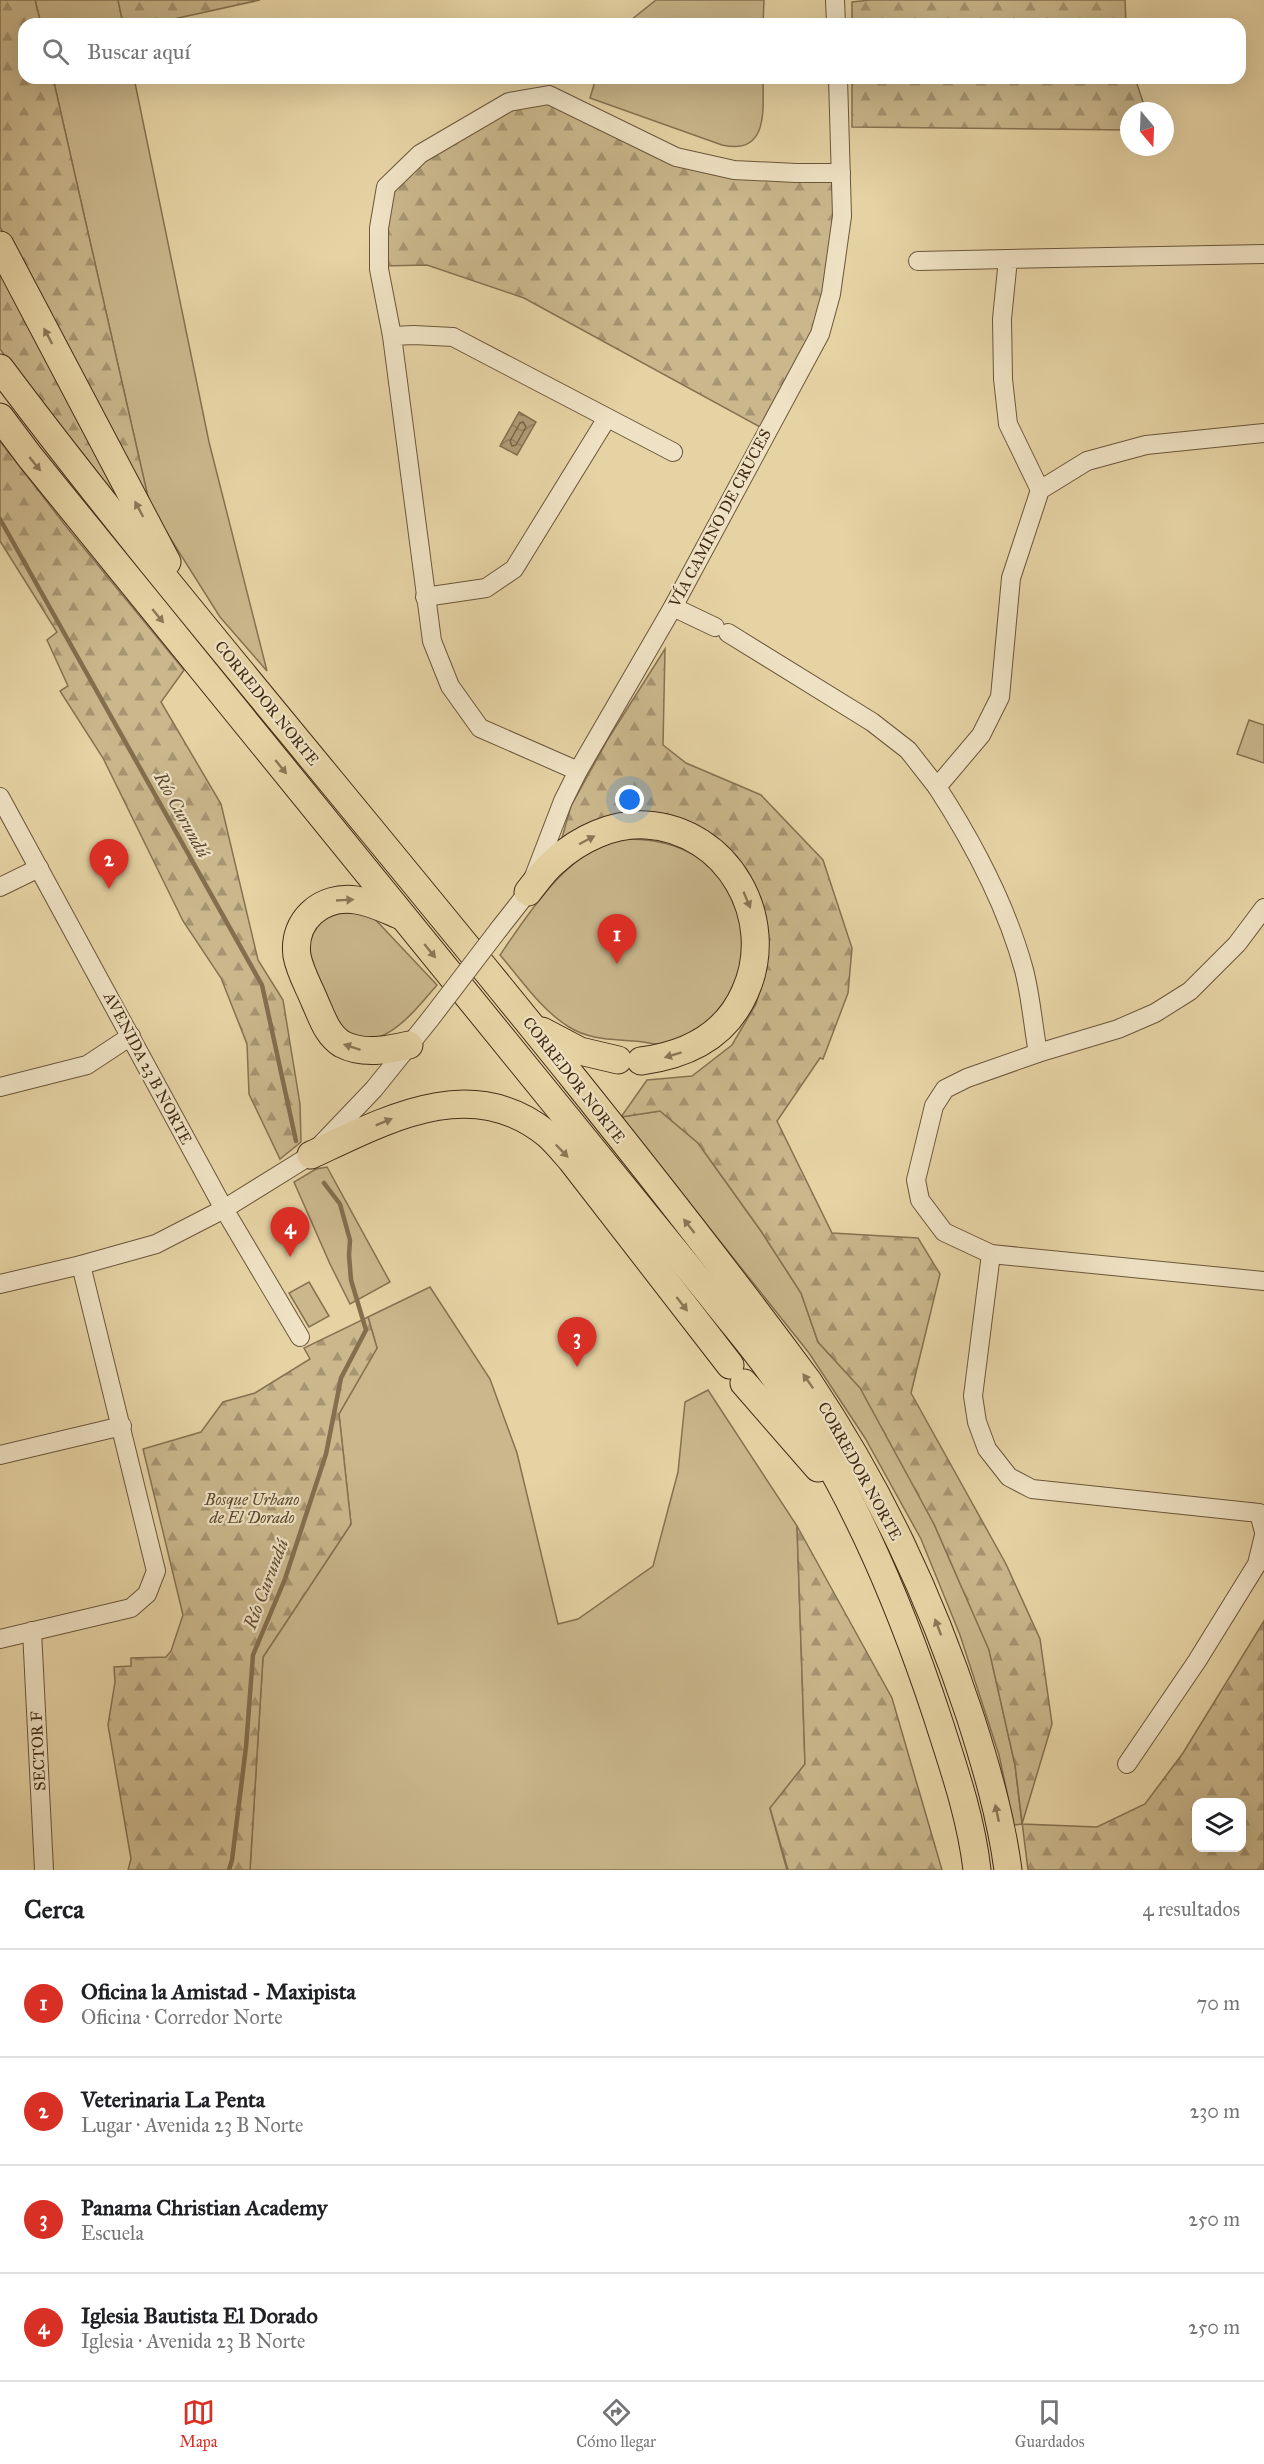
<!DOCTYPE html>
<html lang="es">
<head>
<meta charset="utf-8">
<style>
  :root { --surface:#fff; --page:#f2f2f2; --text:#202124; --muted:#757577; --line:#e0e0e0; --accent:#d93025 }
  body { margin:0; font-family:"IM FELL Great Primer",serif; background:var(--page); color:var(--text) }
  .controls { position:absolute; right:18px; bottom:18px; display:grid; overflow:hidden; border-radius:12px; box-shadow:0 6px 24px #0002 }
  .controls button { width:54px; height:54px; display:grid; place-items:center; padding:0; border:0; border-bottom:2px solid var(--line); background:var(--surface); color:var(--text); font:30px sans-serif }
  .compass { position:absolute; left:1120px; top:102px; width:54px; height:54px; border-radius:50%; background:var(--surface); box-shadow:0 6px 24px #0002; rotate:161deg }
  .you { position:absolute; left:630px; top:800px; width:21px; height:21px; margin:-15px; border:4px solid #fff; border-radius:50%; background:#1a73e8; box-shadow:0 0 0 9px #1a73e833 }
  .badge { display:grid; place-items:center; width:39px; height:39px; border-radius:50%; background:var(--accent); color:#fff; font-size:20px; font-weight:700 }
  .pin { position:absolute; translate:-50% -50px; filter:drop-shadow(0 2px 3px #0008) }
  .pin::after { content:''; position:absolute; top:32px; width:21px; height:18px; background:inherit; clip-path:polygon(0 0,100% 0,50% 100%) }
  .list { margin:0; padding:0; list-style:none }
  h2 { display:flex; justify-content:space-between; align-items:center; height:78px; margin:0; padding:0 24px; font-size:26px }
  h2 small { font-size:20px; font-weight:400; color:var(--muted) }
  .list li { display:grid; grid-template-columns:39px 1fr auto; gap:18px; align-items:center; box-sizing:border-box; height:108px; padding:0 24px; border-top:2px solid var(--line) }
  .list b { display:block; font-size:22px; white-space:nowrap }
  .list p { margin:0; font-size:20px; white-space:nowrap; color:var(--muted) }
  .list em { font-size:20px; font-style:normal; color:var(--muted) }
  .icon { flex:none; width:33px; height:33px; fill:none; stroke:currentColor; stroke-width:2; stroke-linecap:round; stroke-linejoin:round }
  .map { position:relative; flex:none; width:1264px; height:1870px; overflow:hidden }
  .search { position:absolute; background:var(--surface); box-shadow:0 6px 24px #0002; left:18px; right:18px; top:18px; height:66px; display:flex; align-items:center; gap:15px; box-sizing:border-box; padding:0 21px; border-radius:18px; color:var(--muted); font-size:22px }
  .sheet { height:510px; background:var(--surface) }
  nav { display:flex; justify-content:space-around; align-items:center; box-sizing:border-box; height:84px; border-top:2px solid var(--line); background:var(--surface); font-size:16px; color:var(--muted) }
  nav a { display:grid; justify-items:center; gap:3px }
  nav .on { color:var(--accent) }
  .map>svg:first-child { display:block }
  .green { fill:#cab78c; stroke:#867251; stroke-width:1.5 }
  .forest { fill:url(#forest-firs); stroke:#867251; stroke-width:1.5; fill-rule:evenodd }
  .water { fill:url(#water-waves); stroke:#836e4e; stroke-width:1.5 }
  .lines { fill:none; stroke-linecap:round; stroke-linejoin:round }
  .shore { stroke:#786345; stroke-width:1.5 }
  .stream { stroke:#836e4e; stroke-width:4.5 }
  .minor-casing { stroke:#6b563a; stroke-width:20 }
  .highway-casing { stroke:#422c16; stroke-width:29 }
  .minor { stroke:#efe2c4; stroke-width:18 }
  .highway { stroke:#e6d3a4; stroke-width:27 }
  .minor-bridge-casing { stroke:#6b563a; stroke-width:20; stroke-linecap:butt }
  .minor-bridge { stroke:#efe2c4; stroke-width:18 }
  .oneway { fill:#8c7756 }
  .labels { text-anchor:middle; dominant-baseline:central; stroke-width:4.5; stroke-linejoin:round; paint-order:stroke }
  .street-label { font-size:16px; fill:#422c16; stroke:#efe2c4 }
  .park-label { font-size:16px; font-style:italic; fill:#5d482e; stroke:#efe2c4 }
  .water-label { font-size:18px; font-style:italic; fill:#5d482e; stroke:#efe2c4 }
</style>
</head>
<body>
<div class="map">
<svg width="1264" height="1870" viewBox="0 0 1264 1870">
  <defs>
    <pattern id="forest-firs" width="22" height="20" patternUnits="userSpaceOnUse" patternTransform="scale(1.5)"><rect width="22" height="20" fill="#cab78c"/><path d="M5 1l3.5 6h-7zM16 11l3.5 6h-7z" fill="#a69571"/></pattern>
    <pattern id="water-waves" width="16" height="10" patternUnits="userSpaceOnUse" patternTransform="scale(1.5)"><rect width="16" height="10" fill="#ae9a74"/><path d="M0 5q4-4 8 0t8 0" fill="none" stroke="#8f7e5e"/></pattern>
  </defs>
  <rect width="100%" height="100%" fill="#e6d3a4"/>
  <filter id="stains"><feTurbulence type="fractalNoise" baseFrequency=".00333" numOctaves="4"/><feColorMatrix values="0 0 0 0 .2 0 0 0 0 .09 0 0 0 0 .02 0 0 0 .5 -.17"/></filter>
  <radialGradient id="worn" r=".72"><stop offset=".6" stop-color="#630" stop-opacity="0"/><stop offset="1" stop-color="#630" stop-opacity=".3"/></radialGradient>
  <g class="green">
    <path d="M35,0h83l5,24h-82z"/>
    <path d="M656,0h108l-1,24h-137z"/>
    <path d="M53,78h81l75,364 58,229 -47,-54 -70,-111z"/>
    <path d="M596,78h167c0,31 6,78 -41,67l-132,-47z"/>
    <path d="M1249,720l15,5v38l-27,-9z"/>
    <path d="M627,839c31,0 61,7 84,29 30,28 42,79 26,118 -4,11 -18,28 -27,36 -4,5 -13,8 -20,11 -7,3 -16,10 -24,11 -9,2 -22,-3 -32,-3 -23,-2 -44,-1 -65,-14 -28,-17 -48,-48 -69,-72 26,-38 61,-93 105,-111 7,-3 15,-4 22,-5z"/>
    <path d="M337,909l34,6 66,70c-22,25 -58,75 -95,45 -9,-7 -15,-26 -20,-36 -7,-15 -19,-35 -15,-52 5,-17 16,-25 30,-33z"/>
    <path d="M660,1111l38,32 63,88 40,62 17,49 42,45 74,137 55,125 26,116 7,59 -8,1 -15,-70 -39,-120 -39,-96 -56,-101 -56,-85 -188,-236z"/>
    <path d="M327,1167l63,115 -40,22 -20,-40 -36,-82 22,-13z"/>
    <path d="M309,1282l20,34 -20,11 -20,-34z"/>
    <path d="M430,1287l60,92 27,74 41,171 20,-5 75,-53 25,-94 7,-70 23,-12 89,136 8,238 -35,45 17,61h-537l13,-213 88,-133 -12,-110 38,-66 -9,-31z"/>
  </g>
  <g class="forest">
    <path d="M0,0h35l6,24h-17v54h29l97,428 -31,-55 -119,-224z"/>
    <path d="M118,0h142l-109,24h-28z"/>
    <path d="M870,0h255l1,24h-274v-22z"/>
    <path d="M852,78h283l11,33h-17v19l-277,-3z"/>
    <path d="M548,99l125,63 163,15 -4,79 -19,75 -53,96 -236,-129 -97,-33 -44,1 6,-77 33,-31 88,-52z"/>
    <path d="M0,260l125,248 -94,-116 -31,-43z"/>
    <path d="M0,441l65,84 119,145 -23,32 60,102 37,156 25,40 17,104 1,38 -21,17 -31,-65 -2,-50 -26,-66 -38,-57 -80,-163 -43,-67 8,-5 -21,-46 10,-8 -57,-91z"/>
    <path d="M665,649l-2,96 23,18 75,32 62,65 29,88 -4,45 -25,66 -3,-1 -43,63 55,112 86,5 22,36 -29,119 95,171 34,75 12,85 -30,100 75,3 48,-23 38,-51 81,-132v249h-236l-13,-105 -26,-115 -55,-126 -74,-136 -42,-46 -17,-49 -40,-62 -63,-88 -38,-32 -39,6 26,-37 45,-4 40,-31 24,-41 11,-40 -25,-84 -87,-58 -97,30 13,-46 37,-67zM1196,1802h46v46h-46z"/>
    <path d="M368,1317l9,31 -38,66 12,110 -88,133 -13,213h-122l3,-11 -23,-134 7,-43 -1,-15 17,-1v-8l35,-1 5,-6 12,-36 -40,-166 58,-17 22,-30 32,-9 55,-34 -6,-11z"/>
    <path d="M797,1526l95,172 50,172h-154l-18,-62 35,-44z"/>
  </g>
  <path class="water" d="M519,412l17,10 -19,33 -17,-9z"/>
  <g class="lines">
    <path class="shore" d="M523,422l3,5 -10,18 -4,1 -2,-5 10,-18z"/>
    <g class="stream">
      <path d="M0,519l262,466 34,156"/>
      <path d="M229,1870l3,-10 14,-113 7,-92 32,-76 41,-125 15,-76 25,-48 -15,-50 -2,-25 1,-15 -10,-36 -16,-21"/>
    </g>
    <g class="minor-casing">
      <g id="minor">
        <path d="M835,0l1,24"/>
        <path d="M918,261l90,-2"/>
        <path d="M392,336l-13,-67v-41l7,-41 34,-33 89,-52 40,-7 127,62 58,13 62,3h45"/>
        <path d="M1040,490l-32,-66 -5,-45 -1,-60 6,-60 256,-5"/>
        <path d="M425,597l61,-9 28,-19 93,-151"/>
        <path d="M673,607l42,20"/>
        <path d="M728,633l144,89 36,28 29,37 44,-52 19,-38 11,-119 29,-88 47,-29 59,-16 118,-12"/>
        <path d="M578,771l-98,-43 -30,-42 -18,-45 -40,-305 22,-1 39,2 220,115"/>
        <path d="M937,787c37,57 69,117 87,183 7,27 9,56 14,83"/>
        <path d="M0,797l224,412 76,128"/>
        <path d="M0,887l39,-19"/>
        <path d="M1264,908l-27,36 -47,47 -35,22 -37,16 -80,24 -71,25 -22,11 -11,17 -18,74 4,20 24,32 47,22 273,27"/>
        <path d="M499,929l29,-37 35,-91 15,-30 95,-164 147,-273 11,-40 11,-78 -4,-138"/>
        <path d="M0,1087l87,-22 44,-29"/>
        <path d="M991,1254l-18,142 4,26 10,27 22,28 23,12 227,24 5,19"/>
        <path d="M0,1284l81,-19 75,-21 68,-35 87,-54 63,-66 57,-71"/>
        <path d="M0,1455l122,-29"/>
        <path d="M32,1631l12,239"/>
        <path d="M0,1639l131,-31 16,-14 9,-23 -75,-306"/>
        <path d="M1127,1764l70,-103 60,-97 7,-29"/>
      </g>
    </g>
    <g class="highway-casing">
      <g id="highway">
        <path d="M0,245l167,317"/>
        <path d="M0,368c92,123 190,242 288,361 177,215 355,429 520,652 71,106 122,214 162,335 16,50 31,101 38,154"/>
        <path d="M0,417l30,40 679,836c21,27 43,52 62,79 75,104 126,223 166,344 16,50 34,101 40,154"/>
        <path d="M528,892c8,-10 17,-23 27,-31 24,-22 58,-38 91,-36 82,5 132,94 99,167 -19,44 -58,63 -104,69"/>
        <path d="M399,915c-14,-6 -28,-13 -43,-15 -34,-5 -64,20 -59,56 3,16 12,31 18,46 7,15 12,33 27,42 21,11 46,6 67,1"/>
        <path d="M542,1031l38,20 38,9"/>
        <path d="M311,1155c75,-35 160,-83 236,-21 9,8 17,18 25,27l158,204"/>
        <path d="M744,1383l74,85"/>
      </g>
    </g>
    <use href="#minor" class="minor"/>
    <use href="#highway" class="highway"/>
    <g class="minor-bridge-casing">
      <path id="minor-bridge" d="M431,1018l68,-89"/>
    </g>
    <use href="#minor-bridge" class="minor-bridge"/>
  </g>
  <defs><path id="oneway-solid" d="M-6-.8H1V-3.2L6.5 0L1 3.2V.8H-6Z" transform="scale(1.5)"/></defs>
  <g class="oneway">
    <use href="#oneway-solid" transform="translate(48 336) rotate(-118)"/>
    <use href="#oneway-solid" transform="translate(35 464) rotate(51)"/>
    <use href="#oneway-solid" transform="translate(139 509) rotate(-118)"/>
    <use href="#oneway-solid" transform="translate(158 616) rotate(51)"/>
    <use href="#oneway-solid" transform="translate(281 767) rotate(51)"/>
    <use href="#oneway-solid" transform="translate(587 840) rotate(-28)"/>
    <use href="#oneway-solid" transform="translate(345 900) rotate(-3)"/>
    <use href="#oneway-solid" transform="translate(747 900) rotate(67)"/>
    <use href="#oneway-solid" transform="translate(430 951) rotate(51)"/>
    <use href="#oneway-solid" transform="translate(352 1047) rotate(-162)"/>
    <use href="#oneway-solid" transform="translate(673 1055) rotate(163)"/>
    <use href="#oneway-solid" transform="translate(384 1122) rotate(-22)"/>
    <use href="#oneway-solid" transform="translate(562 1151) rotate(46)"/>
    <use href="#oneway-solid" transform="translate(689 1226) rotate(-128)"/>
    <use href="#oneway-solid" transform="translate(682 1304) rotate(52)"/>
    <use href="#oneway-solid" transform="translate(808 1381) rotate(-125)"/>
    <use href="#oneway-solid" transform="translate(938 1627) rotate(-111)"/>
    <use href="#oneway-solid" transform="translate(997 1813) rotate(-102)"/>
  </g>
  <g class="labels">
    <g class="street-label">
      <text transform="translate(720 518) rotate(-62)">VÍA CAMINO DE CRUCES</text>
      <text transform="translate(267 703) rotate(51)">CORREDOR NORTE</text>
      <text transform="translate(148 1068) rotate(62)">AVENIDA 23 B NORTE</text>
      <text transform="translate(574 1080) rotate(52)">CORREDOR NORTE</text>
      <text transform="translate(860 1471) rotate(61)">CORREDOR NORTE</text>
      <text transform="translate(38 1751) rotate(-93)">SECTOR F</text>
    </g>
    <g class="park-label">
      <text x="252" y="1499">Bosque Urbano<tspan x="252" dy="18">de El Dorado</tspan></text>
    </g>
    <g class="water-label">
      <text transform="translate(182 815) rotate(61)">Río Curundú</text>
      <text transform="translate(266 1584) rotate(-69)">Río Curundú</text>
    </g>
  </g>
  <rect width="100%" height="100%" filter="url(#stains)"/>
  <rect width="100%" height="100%" fill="url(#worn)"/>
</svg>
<div class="controls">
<button><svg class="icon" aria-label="layers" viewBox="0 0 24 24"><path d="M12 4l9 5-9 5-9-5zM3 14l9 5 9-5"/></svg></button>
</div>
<svg class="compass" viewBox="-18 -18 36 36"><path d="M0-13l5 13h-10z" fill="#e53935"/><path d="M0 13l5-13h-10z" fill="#757577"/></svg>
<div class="you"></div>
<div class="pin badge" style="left:617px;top:964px">1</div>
<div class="pin badge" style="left:109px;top:889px">2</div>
<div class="pin badge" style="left:577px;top:1367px">3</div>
<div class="pin badge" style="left:290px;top:1257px">4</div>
<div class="search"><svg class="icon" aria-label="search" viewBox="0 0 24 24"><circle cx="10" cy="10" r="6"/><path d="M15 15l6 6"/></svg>Buscar aquí</div>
</div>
<section class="sheet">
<h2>Cerca<small>4 resultados</small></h2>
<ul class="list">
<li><span class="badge">1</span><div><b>Oficina la Amistad - Maxipista</b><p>Oficina · Corredor Norte</p></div><em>70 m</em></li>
<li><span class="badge">2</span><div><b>Veterinaria La Penta</b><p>Lugar · Avenida 23 B Norte</p></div><em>230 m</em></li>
<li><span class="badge">3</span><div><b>Panama Christian Academy</b><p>Escuela</p></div><em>250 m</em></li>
<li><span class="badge">4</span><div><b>Iglesia Bautista El Dorado</b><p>Iglesia · Avenida 23 B Norte</p></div><em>250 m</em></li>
</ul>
</section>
<nav>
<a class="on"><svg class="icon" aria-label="map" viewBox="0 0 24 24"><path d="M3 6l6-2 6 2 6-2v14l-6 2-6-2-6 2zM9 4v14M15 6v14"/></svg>Mapa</a>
<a><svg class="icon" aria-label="directions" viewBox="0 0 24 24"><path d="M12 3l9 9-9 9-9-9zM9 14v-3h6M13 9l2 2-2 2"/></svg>Cómo llegar</a>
<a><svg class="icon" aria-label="saved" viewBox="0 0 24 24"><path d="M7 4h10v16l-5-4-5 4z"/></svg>Guardados</a>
</nav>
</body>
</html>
